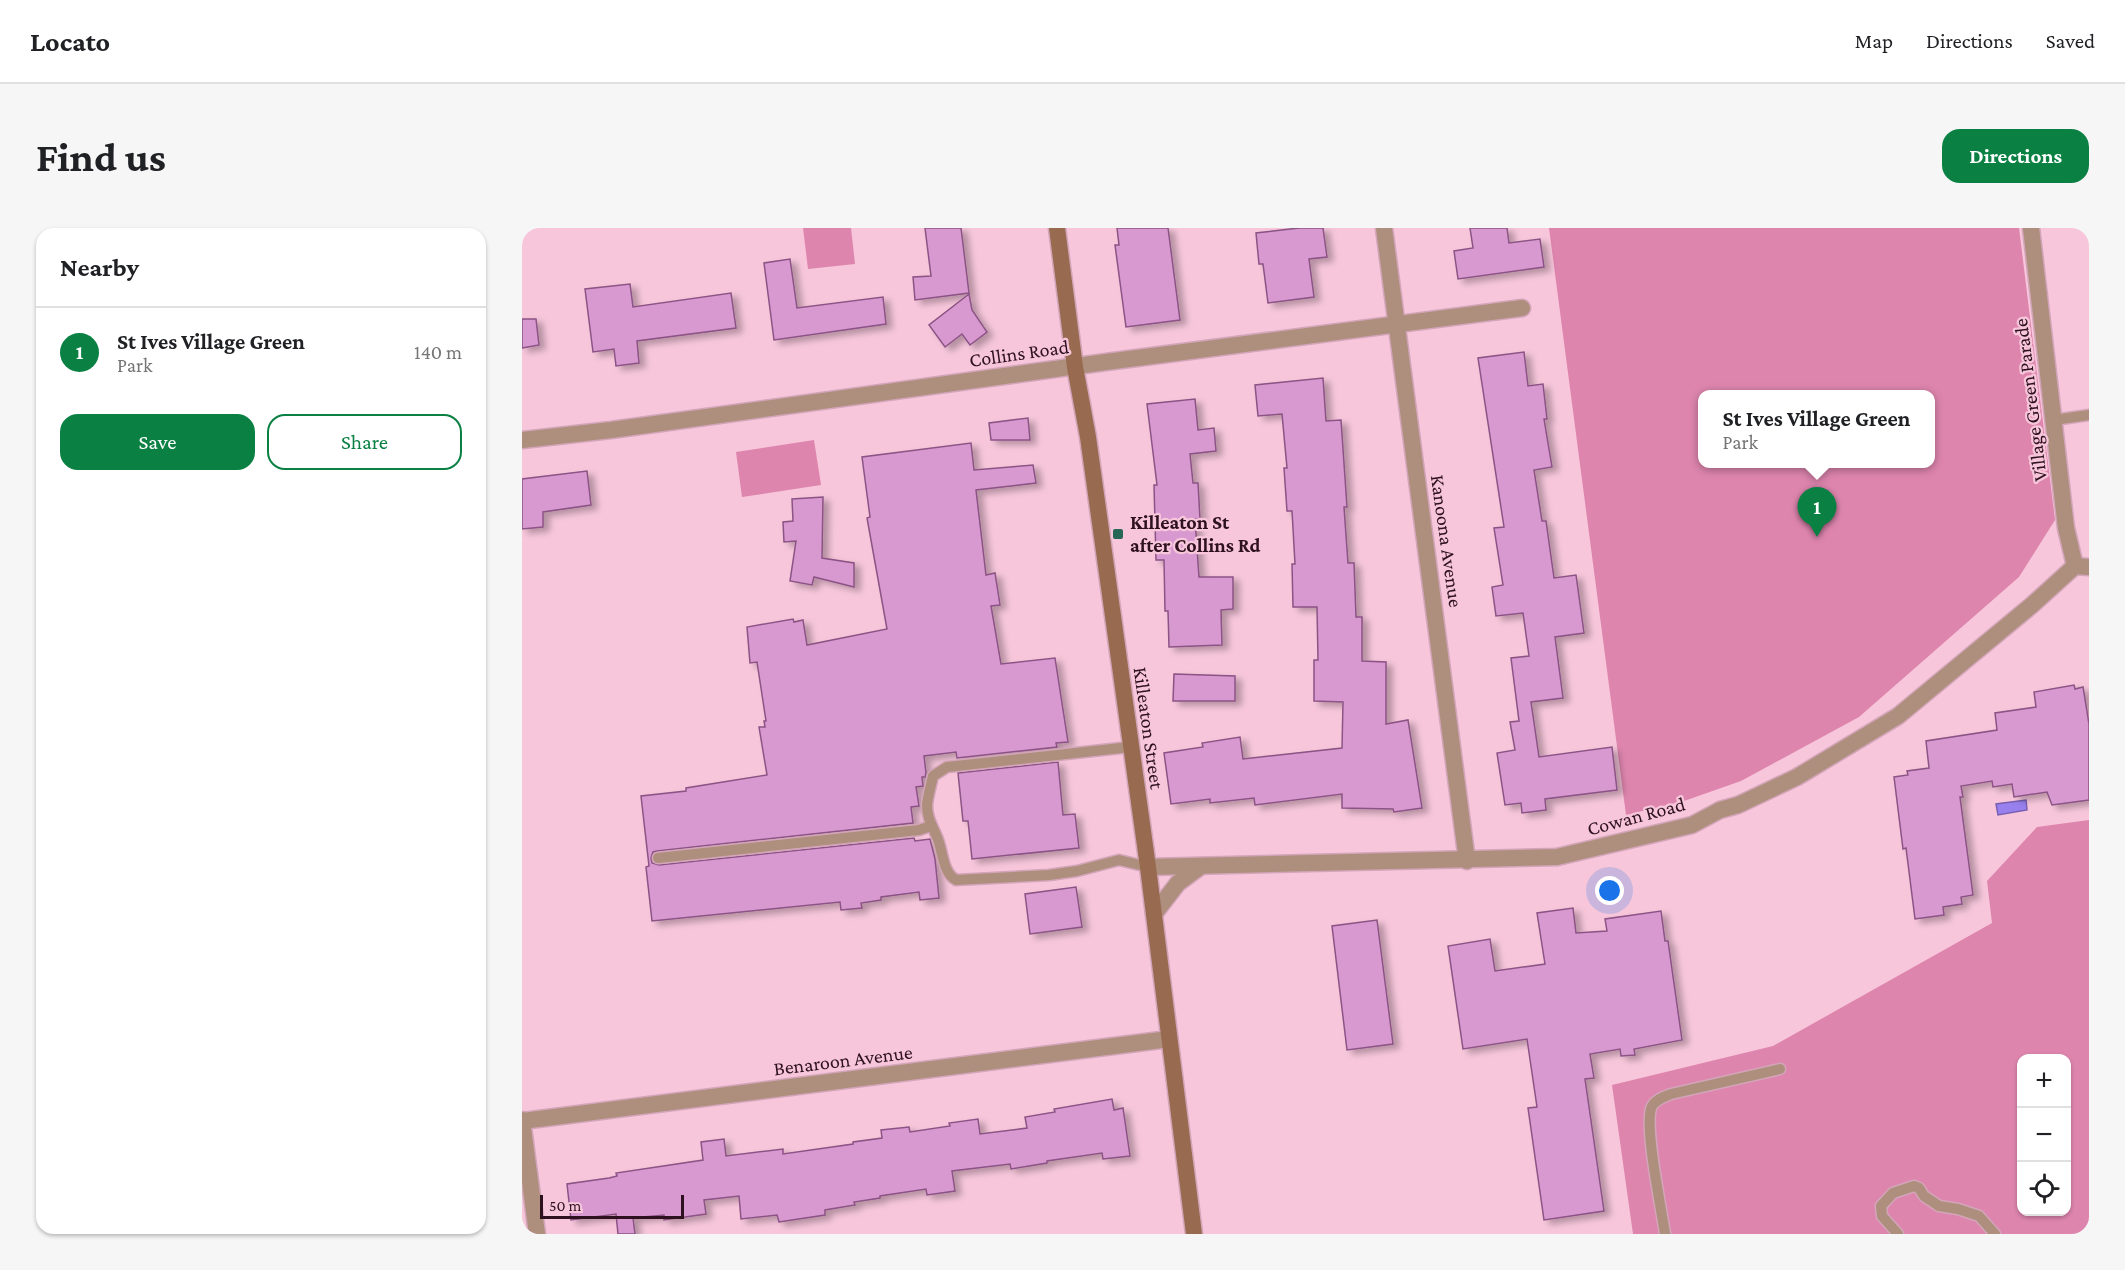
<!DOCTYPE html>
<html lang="en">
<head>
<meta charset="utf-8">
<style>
  :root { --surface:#fff; --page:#f6f6f6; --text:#202124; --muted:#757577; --line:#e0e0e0; --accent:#0b8043 }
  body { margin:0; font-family:"Crimson Pro",serif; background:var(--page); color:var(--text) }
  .controls { position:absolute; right:18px; bottom:18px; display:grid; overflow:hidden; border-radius:12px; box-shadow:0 2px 4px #0004 }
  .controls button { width:54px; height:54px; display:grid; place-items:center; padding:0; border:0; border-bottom:2px solid var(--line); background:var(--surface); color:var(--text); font:30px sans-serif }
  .scale { position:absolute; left:18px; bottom:15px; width:144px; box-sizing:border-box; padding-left:6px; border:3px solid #2e111f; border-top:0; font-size:16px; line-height:21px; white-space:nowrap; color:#2e111f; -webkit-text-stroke:4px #f7c6db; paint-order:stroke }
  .you { position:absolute; left:1088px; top:663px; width:21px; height:21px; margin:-15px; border:4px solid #fff; border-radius:50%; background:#1a73e8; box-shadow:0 0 0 9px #1a73e833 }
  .badge { display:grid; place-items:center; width:39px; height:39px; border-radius:50%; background:var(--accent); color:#fff; font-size:20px; font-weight:700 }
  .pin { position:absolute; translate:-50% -50px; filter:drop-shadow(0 2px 3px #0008) }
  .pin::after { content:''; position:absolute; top:32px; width:21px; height:18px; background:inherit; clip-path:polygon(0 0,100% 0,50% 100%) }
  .popup { position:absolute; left:1176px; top:162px; width:237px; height:78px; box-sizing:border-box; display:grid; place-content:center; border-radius:12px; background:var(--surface); filter:drop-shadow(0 2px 4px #0005); font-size:20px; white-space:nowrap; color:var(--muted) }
  .popup b { font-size:22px; color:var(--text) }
  .popup::after { content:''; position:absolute; left:50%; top:100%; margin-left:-12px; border:12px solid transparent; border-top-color:var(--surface) }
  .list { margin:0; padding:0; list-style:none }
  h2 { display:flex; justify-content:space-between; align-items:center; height:78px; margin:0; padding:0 24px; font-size:26px }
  h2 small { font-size:20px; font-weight:400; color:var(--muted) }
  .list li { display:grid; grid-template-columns:39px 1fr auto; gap:18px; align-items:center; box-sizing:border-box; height:90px; padding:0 24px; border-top:2px solid var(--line) }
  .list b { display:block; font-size:22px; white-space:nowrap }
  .list p { margin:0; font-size:20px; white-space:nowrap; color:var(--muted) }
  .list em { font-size:20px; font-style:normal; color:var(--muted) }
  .actions { display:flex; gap:12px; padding:18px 24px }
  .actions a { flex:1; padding:14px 0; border:2px solid var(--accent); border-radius:18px; text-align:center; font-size:21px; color:var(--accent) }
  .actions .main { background:var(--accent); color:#fff }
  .icon { flex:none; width:33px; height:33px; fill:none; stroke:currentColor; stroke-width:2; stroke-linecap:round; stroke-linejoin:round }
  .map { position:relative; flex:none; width:1567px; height:1006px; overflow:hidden; border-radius:18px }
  header { display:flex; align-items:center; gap:36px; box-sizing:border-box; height:84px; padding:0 30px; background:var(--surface); border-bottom:2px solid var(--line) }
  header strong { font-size:28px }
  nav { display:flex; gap:33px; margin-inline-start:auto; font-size:21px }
  .intro { display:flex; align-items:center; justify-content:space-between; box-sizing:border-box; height:144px; padding:0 36px }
  h1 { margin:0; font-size:42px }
  .button { padding:15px 27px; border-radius:18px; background:var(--accent); color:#fff; font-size:21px; font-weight:700 }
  main { display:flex; gap:36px; padding:0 36px }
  aside { flex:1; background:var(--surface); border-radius:18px; box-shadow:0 2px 4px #0004 }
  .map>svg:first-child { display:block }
  .green { fill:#de85ae; fill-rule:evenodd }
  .water { fill:#9881ee; stroke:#785fb0; stroke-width:1.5 }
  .building { fill:#d799cf; stroke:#8c5385; stroke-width:1.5; filter:url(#shadow) }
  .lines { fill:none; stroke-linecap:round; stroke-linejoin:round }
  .service-casing { stroke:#d3a5b9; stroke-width:13 }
  .minor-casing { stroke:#d3a5b9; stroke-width:19 }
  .tertiary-casing { stroke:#d3a5b9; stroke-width:19 }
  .secondary-casing { stroke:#d3a5b9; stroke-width:19 }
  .service { stroke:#ae8e7c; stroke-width:10 }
  .minor { stroke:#ae8e7c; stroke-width:16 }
  .tertiary { stroke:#ae8e7c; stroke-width:16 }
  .secondary { stroke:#986b50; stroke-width:16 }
  .poi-dot { fill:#276755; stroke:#f7c6db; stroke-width:2 }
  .labels { text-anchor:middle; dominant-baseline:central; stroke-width:4.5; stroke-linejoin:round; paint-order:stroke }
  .street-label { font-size:20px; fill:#2e111f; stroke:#f7c6db }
  .poi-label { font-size:20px; font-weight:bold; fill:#2e111f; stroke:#f7c6db; text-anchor:start }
</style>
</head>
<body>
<header>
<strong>Locato</strong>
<nav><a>Map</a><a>Directions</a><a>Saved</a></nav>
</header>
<div class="intro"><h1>Find us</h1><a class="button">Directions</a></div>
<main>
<aside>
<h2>Nearby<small></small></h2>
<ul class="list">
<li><span class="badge">1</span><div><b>St Ives Village Green</b><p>Park</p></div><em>140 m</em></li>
</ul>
<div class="actions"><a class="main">Save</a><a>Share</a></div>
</aside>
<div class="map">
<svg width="1567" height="1006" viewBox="0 0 1567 1006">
  <defs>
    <filter id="shadow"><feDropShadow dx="6" dy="4" stdDeviation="3" flood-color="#0004"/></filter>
  </defs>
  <rect width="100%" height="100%" fill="#f7c6db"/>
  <g class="green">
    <path d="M281,0h48l4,36 -47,5z"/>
    <path d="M1027,0h470l36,292 -36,57 -160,140 -118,64 -57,20 -58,14zM1181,166h228v70h-228z"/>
    <path d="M292,212l7,45 -79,12 -6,-45z"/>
    <path d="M1567,592v414h-456l-21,-149 161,-39 219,-123 -5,-42 50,-54zM1500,830h44v154h-44z"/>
  </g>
  <path class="water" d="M1504,572l1,10 -29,5 -2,-11z"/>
  <g class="building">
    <path d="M403,0h36l8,65 -54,7 -2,-23 18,-1z"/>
    <path d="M595,0h51l12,92 -54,7 -11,-82h4z"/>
    <path d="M777,0h24l4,29 -18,2 5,38 -46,6 -5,-39h-4l-3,-31z"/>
    <path d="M948,0h37l2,15 31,-4 4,28 -86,12 -4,-28 19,-3z"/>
    <path d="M268,31l7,49 86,-11 3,27 -112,16 -10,-77z"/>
    <path d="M108,56l3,23 98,-14 5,35 -99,13 2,22 -23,3 -2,-17 -21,3 -8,-63z"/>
    <path d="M447,66l3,16 15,22 -17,13 -8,-11 -17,13 -16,-22z"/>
    <path d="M0,91h14l3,26 -17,3z"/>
    <path d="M1002,124l4,34 15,-2 4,35h-3l8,48 -18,3 8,51h4l8,57 22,-3 8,58 -29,4 8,61 -32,4 8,55 73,-10 5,43 -72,9 1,11 -24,3 -1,-10 -16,2 -8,-52 18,-3 -5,-28 9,-1 -8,-63 18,-2 -6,-43 -27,3 -4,-29 11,-2 -9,-57 10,-1 -26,-169z"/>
    <path d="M801,150l3,43 15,-1 6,87h-3l4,56h6l2,54h6v44l24,1v62l22,-4 14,88 -28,4 -1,-3 -51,-1v-14l-87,11 -1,-7 -44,5v-4l-39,5 -7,-51 39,-6 -1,-4 38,-6 3,22 99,-11 1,-46 -29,-1v-41h4l-1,-53h-24l-1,-43h3l-3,-53h-5l-3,-43h3l-5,-54 -24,2 -3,-31z"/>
    <path d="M673,171l3,31 16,-2 2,23 -26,3 3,29h5l2,36h-5l4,58h34v32l-12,1 1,35 -53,2 -1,-36h-3l-1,-51h-8l-2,-75h3l-10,-81z"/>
    <path d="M506,190l2,22h-39l-2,-17z"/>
    <path d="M449,215l3,27 59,-5 3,18 -60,7 10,85 9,-2 5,32 -9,1 10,58 54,-6 13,84 -12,1 1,4 -100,11 -1,-6 -32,4 2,17 -1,4h-3l1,9 -7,1 3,19 -8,1 2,16 -256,28 -4,1 -2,6 1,5 7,2 255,-27 1,3 15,-2 5,20 4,39 -19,2 -1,-8 -38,5v3l-20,3 1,5 -21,2 -1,-8 -188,19 -6,-54 3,-1 -8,-70 45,-5v-3l81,-13 -8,-48h6l-1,-6h2l-9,-59 -7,1 -3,-36 46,-8 1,3 9,-2 4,25 80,-16 -20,-111 3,-1 -8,-60z"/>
    <path d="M65,243l4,34 -48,7v15l-21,2v-50z"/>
    <path d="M301,269l-1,61 32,5v24l-40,-10 -2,8 -22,-4 6,-40 -12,1 -1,-20 10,-1 -1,-22z"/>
    <path d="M652,446l61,2v25h-62z"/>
    <path d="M1552,457l1,4 8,-2 6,37v76l-37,5 -5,-13 -33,5 -2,-13 -19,3 -1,-6 -31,5 2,11h-3l13,98 -12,2 1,7 -19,3 1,8 -29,4 -9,-71 -3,1 -9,-72 14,-2 -1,-4 22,-3 -3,-27 71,-11 -2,-17 41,-6 -2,-15z"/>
    <path d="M536,534l5,53 12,-1 4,34 -107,11 -4,-38h-5l-5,-48z"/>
    <path d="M554,659l6,40 -52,7 -5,-40z"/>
    <path d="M1051,680l3,25 31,-2 -2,-12 56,-8 4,30h3l14,99 -48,9 1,6 -14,1 -1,-7 -30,5 4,24 -9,1 19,132 -60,9 -16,-112 9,-1 -10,-68 -64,10 -15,-103 42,-7 5,32 50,-7 -8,-51z"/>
    <path d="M855,692l16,124 -46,6 -15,-124z"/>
    <path d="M590,871l2,11 9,-2 7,48 -27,3 -1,-6 -55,8v2l-36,6 -1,-5 -58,7 3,20 -28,4 -1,-6 -46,7v2l-26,4 1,3 -30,5v5l-46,7 -2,-7 -36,4 -2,-23 -35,4 2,14 -42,6v-5l-31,3 2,16h-17l-2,-20 -45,6 -4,-36 42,-6 8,-2 -1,-3 87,-13 -2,-18 23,-3 2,17 57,-7v5l70,-10v-2l29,-4 -1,-8 28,-3 1,5 40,-6 -1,-3 29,-4 2,15 47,-6 -2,-11 30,-5 -1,-3z"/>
  </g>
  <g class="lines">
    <g class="service-casing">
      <g id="service">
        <path d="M1532,192l35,-5"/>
        <path d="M608,519l-183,20 -14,9c-2,10 -5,19 -6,29 0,13 5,20 10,32 6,13 5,35 19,43l93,-5 28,-4 42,-11 29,7"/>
        <path d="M136,630l261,-28 12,-4"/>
        <path d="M1143,1006c-3,-23 -22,-111 -13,-128 4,-7 12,-9 19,-12l109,-25"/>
        <path d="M1376,1006l-16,-18 -1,-10 12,-13 21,-7 5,2 5,8 15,10 19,3 21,7 16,18"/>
      </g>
    </g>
    <g class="minor-casing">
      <g id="minor">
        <path d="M862,0l83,633"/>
        <path d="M1509,0l35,300 9,38"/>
        <path d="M0,212l89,-10 495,-68 416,-54"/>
        <path d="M0,892l15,114"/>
        <path d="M0,893l647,-82"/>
      </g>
    </g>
    <g class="tertiary-casing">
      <g id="tertiary">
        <path d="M626,639l409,-10 135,-32 28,-15 18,-5 59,-28 101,-61 134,-111 43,-39 14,1"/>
        <path d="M632,686l24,-31 23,-17"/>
      </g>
    </g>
    <g class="secondary-casing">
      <path id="secondary" d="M535,0l18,139 13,70 60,430 46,367"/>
    </g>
    <use href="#service" class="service"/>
    <use href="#minor" class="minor"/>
    <use href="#tertiary" class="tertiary"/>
    <use href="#secondary" class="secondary"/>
  </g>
  <rect class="poi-dot" x="590" y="300" width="12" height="12" rx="3"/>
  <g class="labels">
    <g class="street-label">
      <text transform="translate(497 125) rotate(-8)">Collins Road</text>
      <text transform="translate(1508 172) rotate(-97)">Village Green Parade</text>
      <text transform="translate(925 313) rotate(82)">Kanoona Avenue</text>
      <text transform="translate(627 500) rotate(82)">Killeaton Street</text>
      <text transform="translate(1114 588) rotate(-15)">Cowan Road</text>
      <text transform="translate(321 832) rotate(-7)">Benaroon Avenue</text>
    </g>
    <g class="poi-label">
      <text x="608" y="294">Killeaton St<tspan x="608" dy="23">after Collins Rd</tspan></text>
    </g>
  </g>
</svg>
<div class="controls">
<button>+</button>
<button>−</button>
<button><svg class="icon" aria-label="locate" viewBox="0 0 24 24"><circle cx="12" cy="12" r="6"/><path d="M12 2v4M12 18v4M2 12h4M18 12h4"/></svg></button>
</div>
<div class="scale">50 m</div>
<div class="you"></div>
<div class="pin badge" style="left:1295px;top:309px">1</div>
<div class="popup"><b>St Ives Village Green</b>Park</div>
</div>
</main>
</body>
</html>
